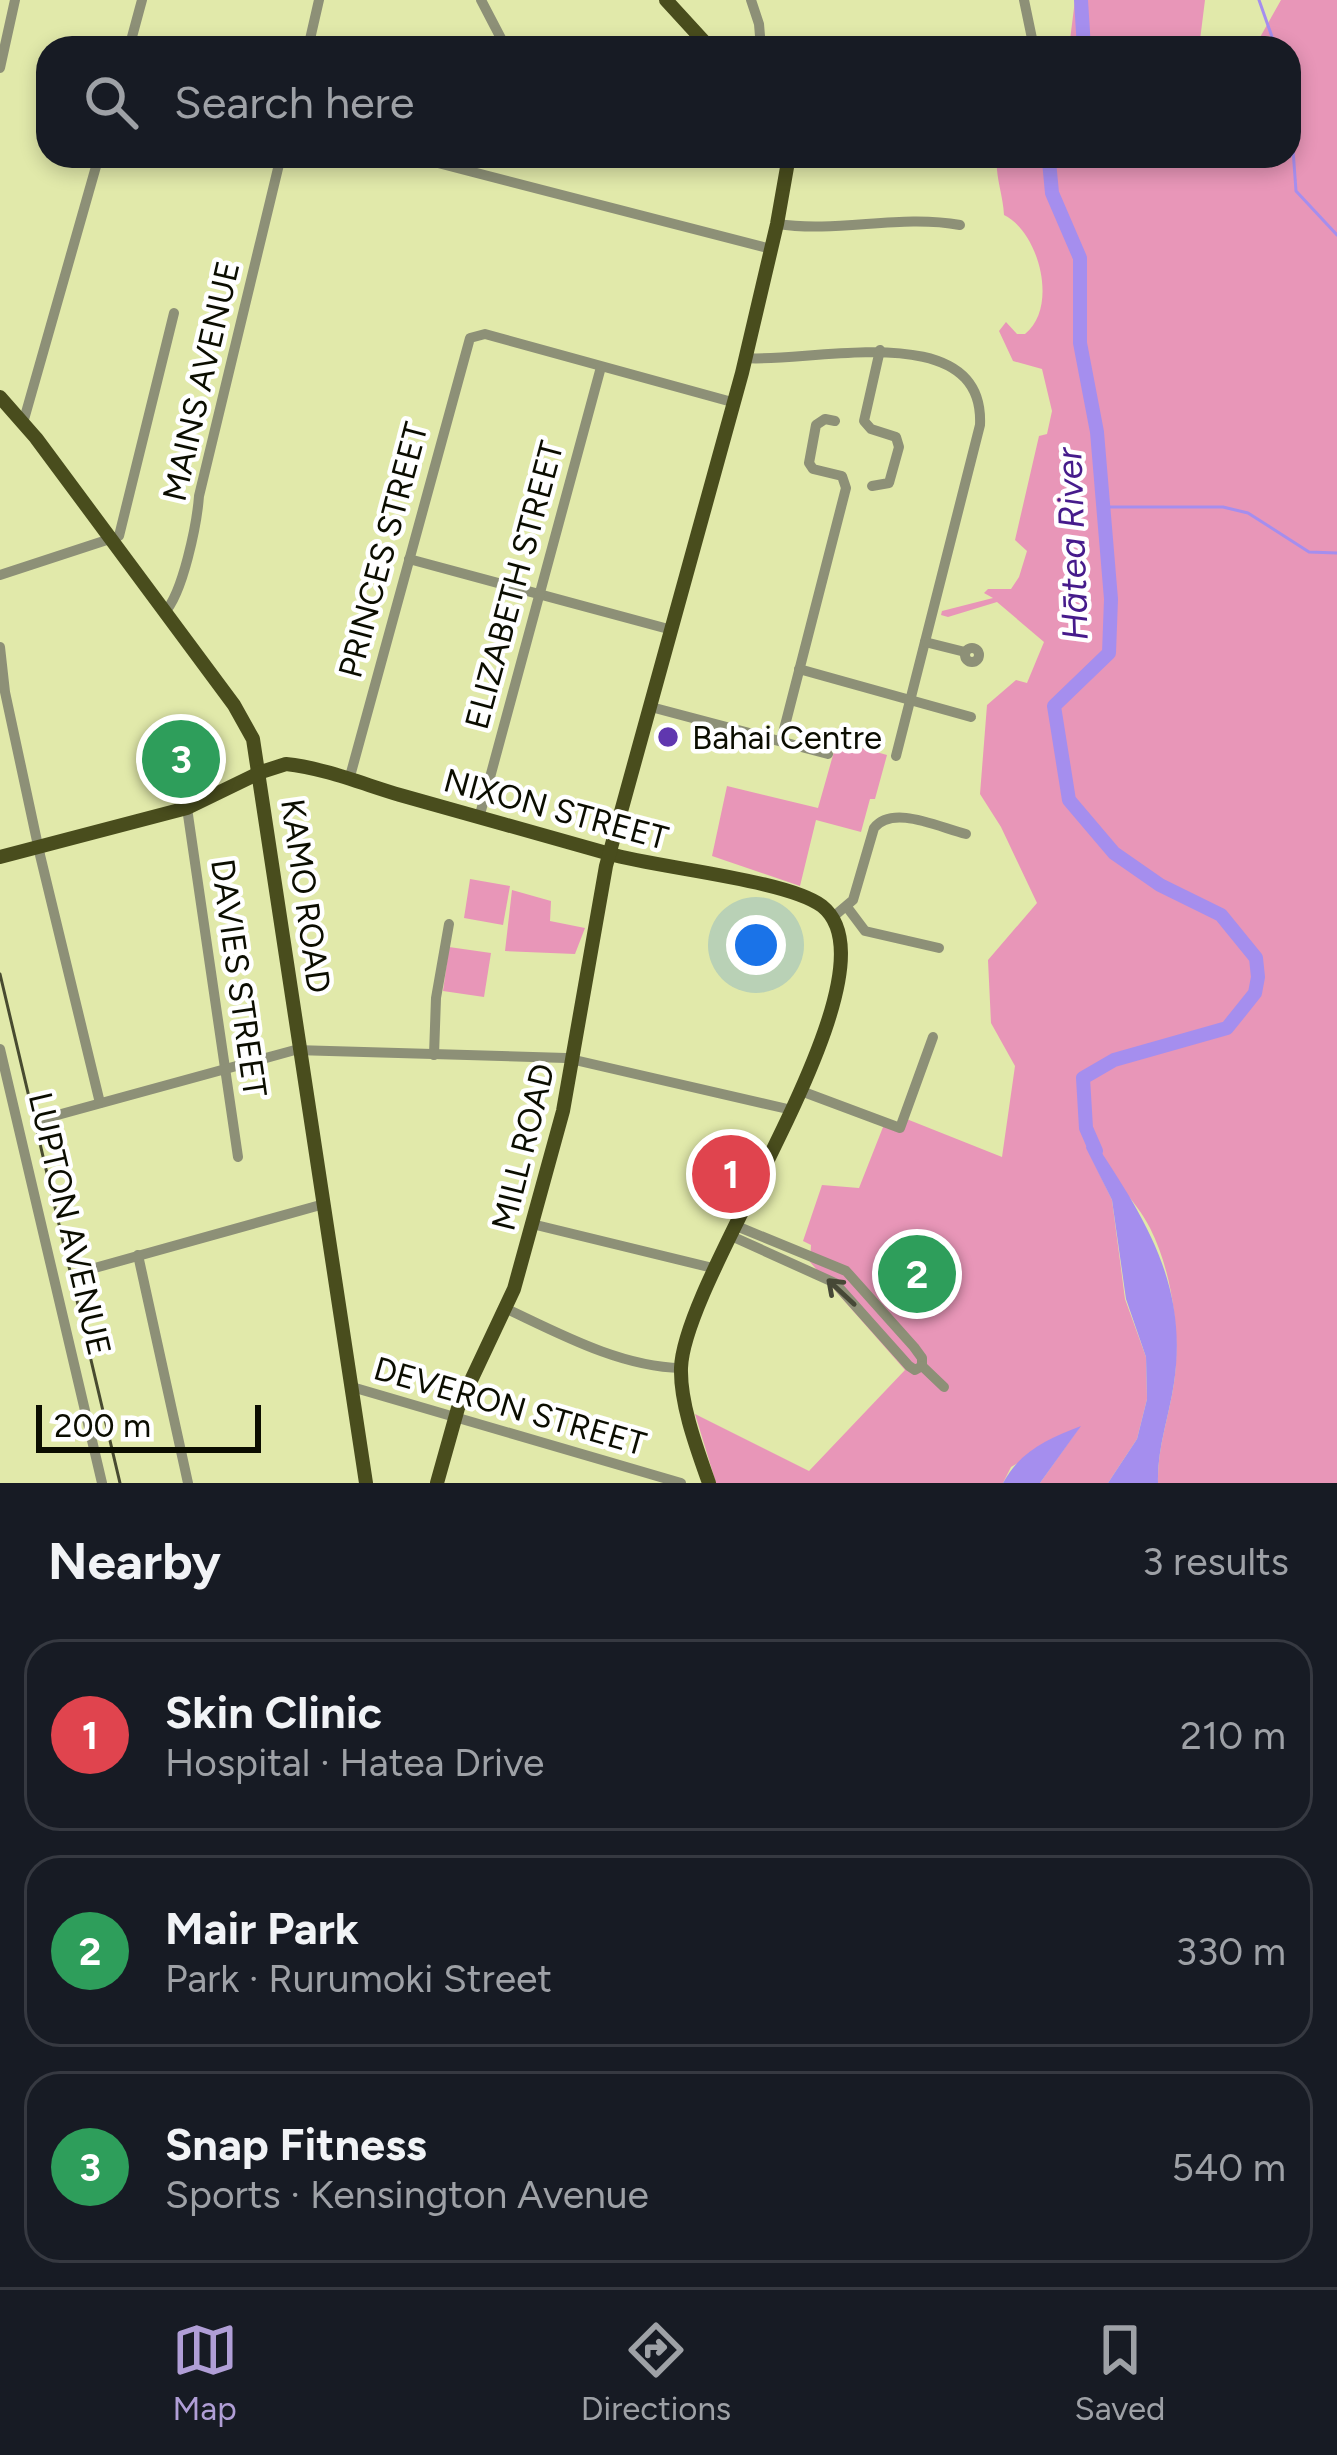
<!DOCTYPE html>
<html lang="en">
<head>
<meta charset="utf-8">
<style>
  :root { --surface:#171b24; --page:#242831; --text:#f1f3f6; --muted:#9ea1a6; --line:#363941; --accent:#b09ed6 }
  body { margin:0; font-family:Figtree,sans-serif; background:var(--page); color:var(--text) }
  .scale { position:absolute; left:36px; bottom:30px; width:225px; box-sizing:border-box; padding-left:12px; border:6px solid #0b0d00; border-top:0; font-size:33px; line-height:42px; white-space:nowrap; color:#0b0d00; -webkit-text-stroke:9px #fff; paint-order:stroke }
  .you { position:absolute; left:756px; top:945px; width:42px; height:42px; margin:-30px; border:9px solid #fff; border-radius:50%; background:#1a73e8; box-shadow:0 0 0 18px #1a73e833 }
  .badge { display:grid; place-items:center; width:78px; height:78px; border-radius:50%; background:var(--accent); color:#fff; font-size:39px; font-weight:700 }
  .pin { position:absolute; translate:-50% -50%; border:6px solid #fff; box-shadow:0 3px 12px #0006 }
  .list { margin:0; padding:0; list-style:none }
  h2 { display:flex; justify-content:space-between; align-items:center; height:156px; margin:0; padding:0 48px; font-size:51px }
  h2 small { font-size:39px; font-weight:400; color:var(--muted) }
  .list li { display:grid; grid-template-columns:78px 1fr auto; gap:36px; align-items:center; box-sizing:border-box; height:192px; margin:0 24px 24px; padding:0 24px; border:3px solid var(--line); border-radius:36px }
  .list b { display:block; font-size:45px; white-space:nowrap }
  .list p { margin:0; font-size:39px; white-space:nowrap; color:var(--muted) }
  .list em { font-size:39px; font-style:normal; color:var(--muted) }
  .icon { flex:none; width:66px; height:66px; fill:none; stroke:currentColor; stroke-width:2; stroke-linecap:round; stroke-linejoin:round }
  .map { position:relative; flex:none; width:1337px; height:1483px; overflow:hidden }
  .search { position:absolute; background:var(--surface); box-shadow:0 6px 18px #0003; left:36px; right:36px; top:36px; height:132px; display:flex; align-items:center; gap:30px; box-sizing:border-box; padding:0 42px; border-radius:36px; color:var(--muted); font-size:45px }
  .sheet { height:804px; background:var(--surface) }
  nav { display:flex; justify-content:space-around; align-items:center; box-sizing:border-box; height:168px; border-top:3px solid var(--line); background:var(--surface); font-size:33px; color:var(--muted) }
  nav a { display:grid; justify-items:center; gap:6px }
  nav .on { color:var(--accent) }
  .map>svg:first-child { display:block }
  .green { fill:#e896b8 }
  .water { fill:#a58eee }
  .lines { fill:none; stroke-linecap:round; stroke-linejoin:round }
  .stream { stroke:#a58eee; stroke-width:3 }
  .river { stroke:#a58eee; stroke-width:14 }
  .minor { stroke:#8d9077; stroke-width:10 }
  .major { stroke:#494d1d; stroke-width:14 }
  .rail { stroke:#484b30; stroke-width:3 }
  .oneway { stroke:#464836 }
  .poi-dot { fill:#6037af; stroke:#fff; stroke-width:4.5 }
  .labels { text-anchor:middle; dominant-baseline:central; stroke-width:9; stroke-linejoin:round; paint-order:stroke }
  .street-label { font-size:33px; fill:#0b0d00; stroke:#fff }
  .poi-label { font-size:33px; fill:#0b0d00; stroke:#fff; text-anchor:start }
  .water-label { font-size:36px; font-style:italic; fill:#461b8b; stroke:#fff }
</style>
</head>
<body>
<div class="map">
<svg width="1337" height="1483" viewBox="0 0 1337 1483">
  <rect width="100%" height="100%" fill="#e1e9aa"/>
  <g class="green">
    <path d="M1075,0h130l-6,48h-130z"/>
    <path d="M1281,0h56v1483h-179c-1,-35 11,-66 16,-100 7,-48 -2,-112 -24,-155 -14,-28 -43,-55 -63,-80l25,52 13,99 21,58 1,42 -10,40 -29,44h-68l39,-55 -68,39 -8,16h-287l-21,-69 114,57 96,-101 -95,-108 1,-17 -8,-4 19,-56 37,3 26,-66 13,3 6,-7 98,39 13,-91 -24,-43 -3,-63 49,-57 -36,-76 -21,-33 7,-89 29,-25 11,3 17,-41 -47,-40 -49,15 -7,-2 1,-4 51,-13 -9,-5 4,-4h23l8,-12 8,-26 -12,-11 24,-104 8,-2 5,-23 -10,-42 -29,-8 -14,-30 7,-9 11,12h8c34,-27 14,-102 -21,-119 -1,-21 -9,-38 -7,-59h292v-108h-35z"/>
    <path d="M837,741l50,14 -12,44h-5l-9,33 -45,-12 -16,66 -88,-30 15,-70 91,22z"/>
    <path d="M470,879l40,7 -7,39 -39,-7z"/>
    <path d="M512,890l39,11 -1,20 35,7 -10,26 -70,-3z"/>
    <path d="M449,947l42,6 -7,44 -41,-6z"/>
  </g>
  <g class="water">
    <path d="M1090,1135c52,79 99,147 84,248 -5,34 -17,65 -16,100h-50l29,-44 10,-40 -1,-42 -20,-58 -14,-99 -26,-52z"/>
    <path d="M1081,1426l-41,57h-37c18,-33 45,-44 78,-57z"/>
  </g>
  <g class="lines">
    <g class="stream">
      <path d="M1259,0l17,48"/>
      <path d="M1289,94l7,97 41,44"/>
      <path d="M1101,507h122l25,6 61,39 28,1"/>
    </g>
    <g class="river">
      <path d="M1081,0l3,48"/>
      <path d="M1053,156l-4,5 3,32 28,65v85l17,89 14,167 -2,54 -55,53 15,94 45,53 46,32 61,30 35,43 2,19 -3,16 -28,35 -113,32 -31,18 3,50 10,23"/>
    </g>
    <g class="minor">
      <path d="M481,0l25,48"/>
      <path d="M751,0l8,24 2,24"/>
      <path d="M1024,0l10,48"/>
      <path d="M129,48l13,-48"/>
      <path d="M308,48l11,-48"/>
      <path d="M0,68l15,-68"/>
      <path d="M411,156l360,93"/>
      <path d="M777,224c62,9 123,-10 183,1"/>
      <path d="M745,358c62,6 240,-43 235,67l-84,331"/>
      <path d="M23,423l76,-267"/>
      <path d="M872,486l17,-3 10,-36 -3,-10 -25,-8 -7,-8 16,-71"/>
      <path d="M409,559l263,71"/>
      <path d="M0,575l119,-39 55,-223"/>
      <path d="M164,613c19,-19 33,-90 35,-117l82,-340"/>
      <path d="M925,642l40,10"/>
      <path d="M0,647l5,45 35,163 60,248"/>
      <circle cx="972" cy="655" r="7"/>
      <path d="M799,669l172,48"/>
      <path d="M651,707l177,47"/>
      <path d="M781,741l65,-253 -4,-12 -29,-7 -4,-6 7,-38 9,-6 10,2"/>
      <path d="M349,780l121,-442 15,-4 247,68"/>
      <path d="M187,808l51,349"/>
      <path d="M479,818l122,-451"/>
      <path d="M847,907l18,24 74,17"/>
      <path d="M833,917l20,-17 21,-72c19,-24 66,0 92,6"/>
      <path d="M0,1049l102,434"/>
      <path d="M434,1055l2,-57 13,-74"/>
      <path d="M801,1091l99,37 33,-91"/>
      <path d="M43,1119l252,-69 271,8 226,52"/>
      <path d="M532,1224l181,44"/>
      <path d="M734,1225l112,46 68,76 8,11v8l22,21"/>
      <path d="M729,1235l106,48 74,83 6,4 7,-4"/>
      <path d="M138,1255l50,228"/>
      <path d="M91,1269l233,-65"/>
      <path d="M507,1309c53,25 114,58 174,59"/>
      <path d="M352,1387l329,96"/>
    </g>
    <g class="major">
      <path d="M666,0l44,48"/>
      <path d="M0,397l36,41 198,267 19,34 113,744"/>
      <path d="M0,857l187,-49 74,-36 25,-8c38,4 77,20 114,31 70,20 140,39 210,59 49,14 178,26 212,52 84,67 -138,367 -141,462 -1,36 16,81 28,115"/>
      <path d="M437,1483l21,-75 56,-119 49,-178 43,-245 136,-493 35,-149 12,-68"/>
    </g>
    <path class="rail" d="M0,974l120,509"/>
  </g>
  <defs><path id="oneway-shaft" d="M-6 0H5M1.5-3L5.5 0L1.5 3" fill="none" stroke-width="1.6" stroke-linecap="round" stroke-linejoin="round" transform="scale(3)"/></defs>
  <use class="oneway" href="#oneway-shaft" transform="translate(841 1292) rotate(-137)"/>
  <circle class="poi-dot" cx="668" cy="737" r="12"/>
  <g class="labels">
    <g class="street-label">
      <text transform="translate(201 381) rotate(-77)">MAINS AVENUE</text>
      <text transform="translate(383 550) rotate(-75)">PRINCES STREET</text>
      <text transform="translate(514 585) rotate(-75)">ELIZABETH STREET</text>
      <text transform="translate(556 809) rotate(15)">NIXON STREET</text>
      <text transform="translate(306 896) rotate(82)">KAMO ROAD</text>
      <text transform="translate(239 978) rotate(82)">DAVIES STREET</text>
      <text transform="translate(523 1147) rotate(-76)">MILL ROAD</text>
      <text transform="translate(70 1224) rotate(77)">LUPTON AVENUE</text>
      <text transform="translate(510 1406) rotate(16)">DEVERON STREET</text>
    </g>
    <g class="poi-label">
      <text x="692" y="737">Bahai Centre</text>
    </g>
    <g class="water-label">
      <text transform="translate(1072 544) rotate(-92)">Hātea River</text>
    </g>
  </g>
</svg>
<div class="scale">200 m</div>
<div class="you"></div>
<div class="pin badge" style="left:731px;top:1174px;background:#e0444e">1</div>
<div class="pin badge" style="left:917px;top:1274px;background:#2e9e5b">2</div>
<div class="pin badge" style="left:181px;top:759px;background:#2e9e5b">3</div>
<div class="search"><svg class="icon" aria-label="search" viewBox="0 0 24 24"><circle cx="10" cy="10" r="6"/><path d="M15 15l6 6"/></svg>Search here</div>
</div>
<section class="sheet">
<h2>Nearby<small>3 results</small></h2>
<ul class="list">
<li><span class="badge" style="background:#e0444e">1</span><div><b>Skin Clinic</b><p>Hospital · Hatea Drive</p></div><em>210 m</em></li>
<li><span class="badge" style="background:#2e9e5b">2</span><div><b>Mair Park</b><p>Park · Rurumoki Street</p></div><em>330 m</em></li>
<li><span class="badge" style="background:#2e9e5b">3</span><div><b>Snap Fitness</b><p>Sports · Kensington Avenue</p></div><em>540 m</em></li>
</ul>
</section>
<nav>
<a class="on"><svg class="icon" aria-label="map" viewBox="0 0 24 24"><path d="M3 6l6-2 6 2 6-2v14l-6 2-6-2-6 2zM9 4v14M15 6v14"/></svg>Map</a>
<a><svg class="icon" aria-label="directions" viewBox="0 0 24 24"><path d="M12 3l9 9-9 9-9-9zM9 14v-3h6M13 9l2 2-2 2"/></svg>Directions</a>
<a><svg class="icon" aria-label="saved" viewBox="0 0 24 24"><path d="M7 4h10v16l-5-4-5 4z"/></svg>Saved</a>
</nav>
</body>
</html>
